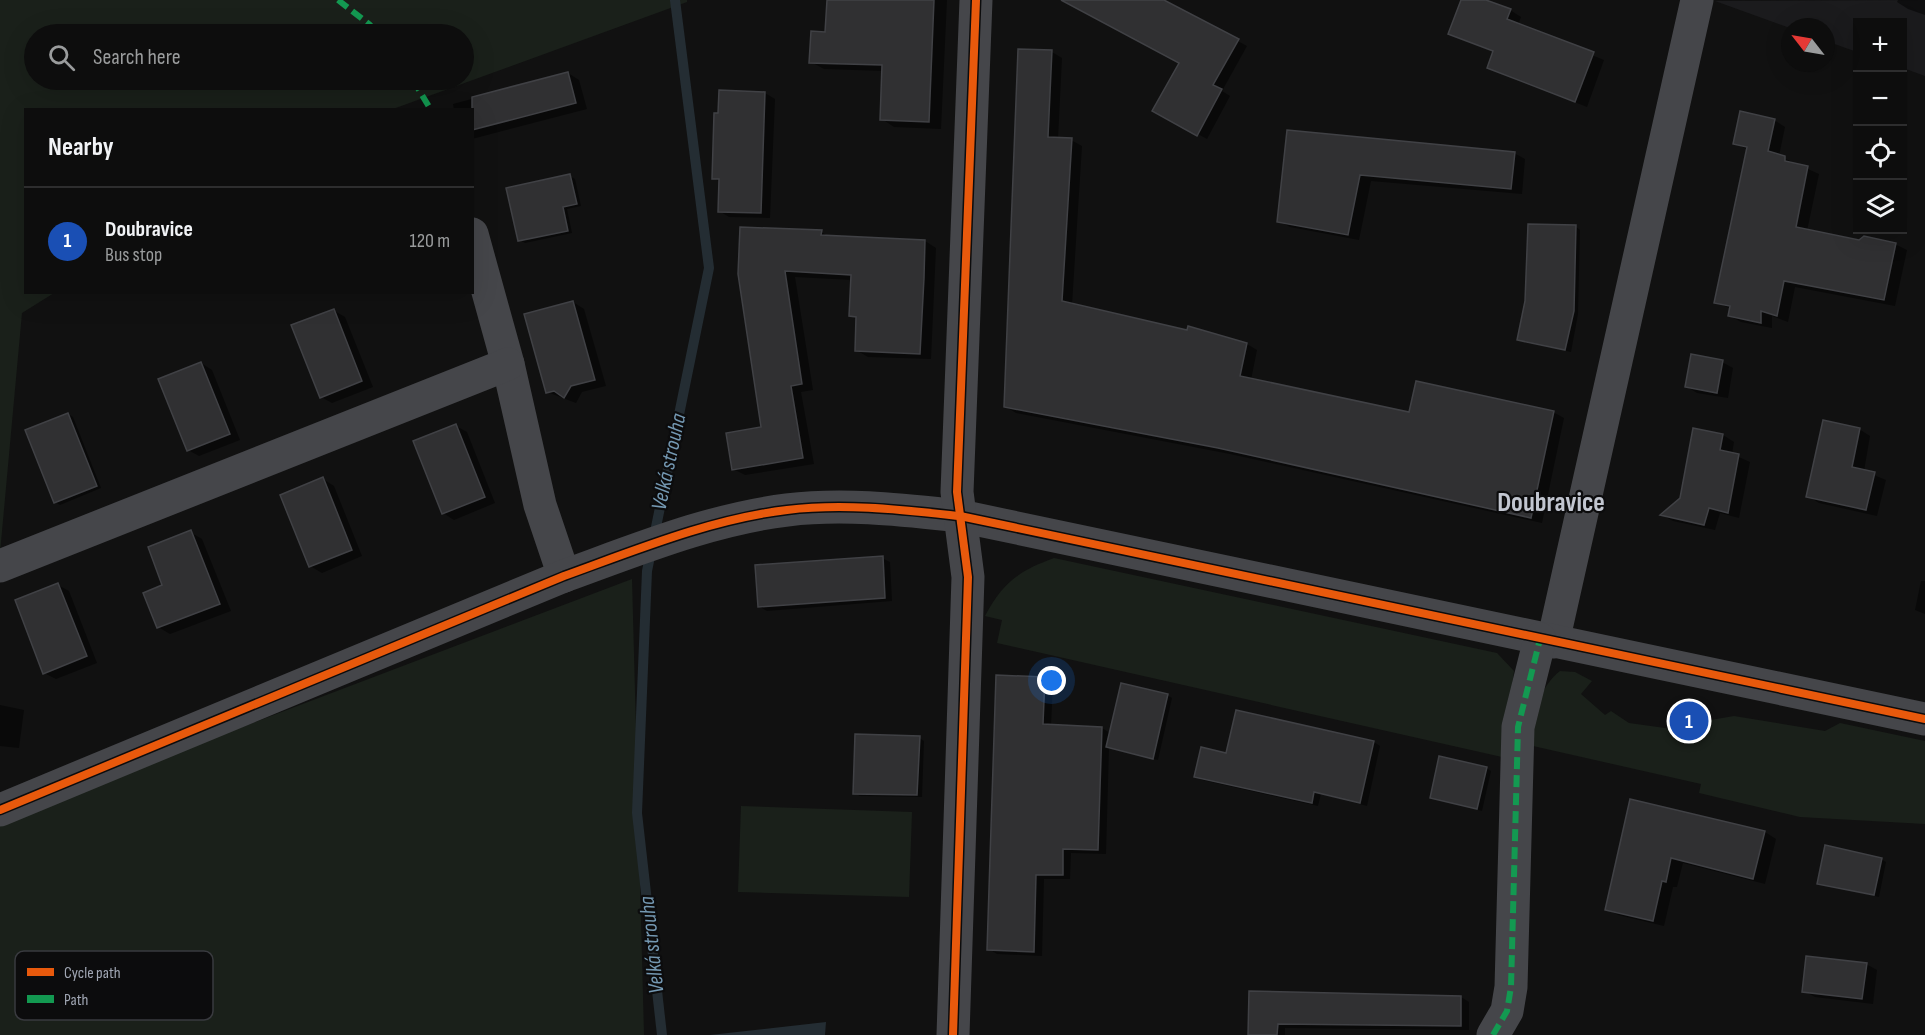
<!DOCTYPE html>
<html lang="en">
<head>
<meta charset="utf-8">
<style>
  :root { --surface:#0d0d0d; --page:#161616; --text:#f1f3f6; --muted:#9a9c9d; --line:#2d2d2e; --accent:#1a73e8 }
  body { margin:0; font-family:"Sofia Sans Condensed",sans-serif; background:var(--page); color:var(--text) }
  .controls { position:absolute; right:18px; top:18px; display:grid; overflow:hidden; border-radius:0px; box-shadow:0 6px 24px #0002 }
  .controls button { width:54px; height:54px; display:grid; place-items:center; padding:0; border:0; border-bottom:2px solid var(--line); background:var(--surface); color:var(--text); font:30px sans-serif }
  .compass { position:absolute; left:1781px; top:18px; width:54px; height:54px; border-radius:50%; background:var(--surface); box-shadow:0 6px 24px #0002; rotate:301deg }
  .you { position:absolute; left:1052px; top:681px; width:21px; height:21px; margin:-15px; border:4px solid #fff; border-radius:50%; background:#1a73e8; box-shadow:0 0 0 9px #1a73e833 }
  .badge { display:grid; place-items:center; width:39px; height:39px; border-radius:50%; background:var(--accent); color:#fff; font-size:20px; font-weight:700 }
  .pin { position:absolute; translate:-50% -50%; border:3px solid #fff; box-shadow:0 2px 6px #0006 }
  .list { margin:0; padding:0; list-style:none }
  h2 { display:flex; justify-content:space-between; align-items:center; height:78px; margin:0; padding:0 24px; font-size:26px }
  h2 small { font-size:20px; font-weight:400; color:var(--muted) }
  .list li { display:grid; grid-template-columns:39px 1fr auto; gap:18px; align-items:center; box-sizing:border-box; height:108px; padding:0 24px; border-top:2px solid var(--line) }
  .list b { display:block; font-size:22px; white-space:nowrap }
  .list p { margin:0; font-size:20px; white-space:nowrap; color:var(--muted) }
  .list em { font-size:20px; font-style:normal; color:var(--muted) }
  .icon { flex:none; width:33px; height:33px; fill:none; stroke:currentColor; stroke-width:2; stroke-linecap:round; stroke-linejoin:round }
  .map { position:relative; flex:none; width:1925px; height:1035px; overflow:hidden }
  .search { position:absolute; background:var(--surface); box-shadow:0 6px 24px #0002; left:24px; top:24px; width:450px; height:66px; display:flex; align-items:center; gap:15px; box-sizing:border-box; padding:0 21px; border-radius:33px; color:var(--muted); font-size:22px }
  .panel { position:absolute; background:var(--surface); box-shadow:0 6px 24px #0002; left:24px; top:108px; width:450px; height:186px; border-radius:0px }
  .map>svg:first-child { display:block }
  .built { fill:#1b1b1d }
  .green { fill:#1a201a; fill-rule:evenodd }
  .water { fill:#242d33 }
  .shadow { fill:#0007 }
  .lines { fill:none; stroke-linecap:round; stroke-linejoin:round }
  .stream { stroke:#242d33; stroke-width:10 }
  .building { fill:#303032; stroke:#404145; stroke-width:1.5 }
  .minor { stroke:#45464a; stroke-width:33 }
  .quiet { stroke:#139951; stroke-width:6; stroke-dasharray:12 6; stroke-linecap:butt }
  .cycleway-casing { stroke:#0c0c0d; stroke-width:11 }
  .cycleway { stroke:#e8590c; stroke-width:8 }
  .labels { text-anchor:middle; dominant-baseline:central; stroke-width:4.5; stroke-linejoin:round; paint-order:stroke }
  .water-label { font-size:22px; font-style:italic; fill:#7498b2; stroke:#0c0c0d }
  .district-label { font-size:27px; font-weight:bold; fill:#c2c6d0; stroke:#0c0c0d }
  .key { fill:#0c0c0d; stroke:#393a3f; stroke-width:1.5 }
  .key-label { font-size:16px; fill:#a1a7b4 }
</style>
</head>
<body>
<div class="map">
<svg width="1925" height="1035" viewBox="0 0 1925 1035">
  <rect width="100%" height="100%" fill="#111"/>
  <path class="built" d="M1925,0v76l-22,-8 -1,-46h-44l-1,30 -31,-11v-14l-36,1 -75,-27z"/>
  <g class="green">
    <path d="M0,0h687v2l-294,107 -367,1v182l28,1 -32,20 -22,240zM34,34h430v46h-430z"/>
    <path d="M1054,558l443,95 17,18 -12,86 -505,-114 5,-23 -17,-4c18,-34 34,-45 69,-58z"/>
    <path d="M632,579l12,456h-644v-209l147,-63z"/>
    <path d="M1560,671l15,1 17,9 -11,13 24,21 6,-4 18,12 72,10 4,-12 29,-5 91,15 15,-8 85,18v83l-125,-7 -101,-24 2,-9 -168,-38c-3,-26 6,-59 27,-75z"/>
    <path d="M741,806l171,6 -3,85 -171,-5z"/>
  </g>
  <path class="water" d="M826,1022l-1,13h-115z"/>
  <g class="shadow">
    <path d="M827,0h120l-6,129 -47,-2 -12,-8 2,-48 -60,-2 -13,-7 15,-29z"/>
    <path d="M1070,0h91l86,46 -25,45 8,5 -23,43 -53,-29 27,-47z"/>
    <path d="M1463,0h19l28,10 11,7 -3,8 86,35 -17,47 -99,-39 6,-16 -44,-19z"/>
    <path d="M1898,0h27v15l-17,-6 -11,-7z"/>
    <path d="M1052,52l10,6 -4,81 13,1 11,6 -10,159 175,39 10,6 -6,30 159,34 143,-2 11,6 -22,105 -312,-69 -214,-41 -11,-7z"/>
    <path d="M568,73l11,7 8,29 -115,30v-29h-18l-1,-6z"/>
    <path d="M765,93l10,6 -5,119 -41,-1 -10,-6 1,-29 -6,-4z"/>
    <path d="M1774,120l11,7 -6,29 40,18 -12,57 53,11 35,2 12,6 -12,56 -100,-19 -7,35 -16,-6v12l-31,-6 -11,-6 1,-7 -15,-7 32,-152 -13,-7z"/>
    <path d="M1288,132l226,21 11,6 -3,35 -151,-13 -12,59 -69,-13 -11,-6z"/>
    <path d="M570,176l5,3 6,27 -14,3 5,24 -47,10 -5,-3z"/>
    <path d="M1575,226l5,4 -2,84 -7,38 -47,-10 -5,-3z"/>
    <path d="M821,232l9,5 95,4 11,7 -5,111 -63,-2 -12,-7 1,-30 -7,-5 2,-35 -57,-3 18,113 -12,2 13,72 -69,11 -12,-6 30,-41 -23,-154z"/>
    <path d="M573,302l11,7 22,77 -24,6 -6,11 -29,-11z"/>
    <path d="M333,310l12,7 28,70 -41,16 -11,-6z"/>
    <path d="M1722,362l11,6 -5,30 -31,-5 -11,-7z"/>
    <path d="M201,363l11,7 28,70 -41,16 -11,-6z"/>
    <path d="M68,414l5,3 28,71 -41,17 -5,-3z"/>
    <path d="M456,426l11,6 28,71 -41,17 -11,-7z"/>
    <path d="M1859,429l11,7 -6,35 22,9 -9,36 -58,-13 -11,-7z"/>
    <path d="M1723,435l11,7 -2,12 18,8 -11,56 -19,-5 -5,17 -42,-9 -11,-6 19,-16z"/>
    <path d="M323,479l11,7 28,70 -40,17 -12,-7z"/>
    <path d="M190,532l12,7 29,72 -61,23 -12,-7z"/>
    <path d="M882,558l8,4 2,39 -125,10 -8,-5z"/>
    <path d="M1921,581h4v33l-10,-4z"/>
    <path d="M58,585l11,6 28,72 -41,16 -12,-6z"/>
    <path d="M1045,678l8,5 -2,43 51,2 8,5 57,-38 5,3 -14,62 -49,-12 -3,106 -35,-1 -1,26h-26l-2,77 -45,-2 -8,-5z"/>
    <path d="M0,705l24,5 -5,38 -19,-2z"/>
    <path d="M1237,711l137,31 6,4 -13,60 -46,-12 -3,12 -116,-26 -6,-4 31,-21z"/>
    <path d="M919,738l5,3 -2,56 -62,-1 -6,-3z"/>
    <path d="M1486,768l5,3 -9,40 -50,-14z"/>
    <path d="M1631,801l134,31 11,7 -11,45 -82,-21 -6,24h-4l-9,39 -46,-11 -11,-6z"/>
    <path d="M1881,859l5,3 -7,35 -60,-14z"/>
    <path d="M1866,964l11,6 -4,34 -58,-7 -11,-6z"/>
    <path d="M1250,992l211,5 8,5v28l-184,-2v7h-36z"/>
  </g>
  <g class="lines">
    <path class="stream" d="M662,1035l-25,-222 10,-242 62,-303 -34,-268"/>
  </g>
  <g class="building">
    <path d="M827,0h107l-5,122 -49,-2 2,-55 -73,-2 2,-32 14,1z"/>
    <path d="M1061,0h103l75,39 -26,46 9,4 -25,47 -45,-25 27,-48z"/>
    <path d="M1461,0h25l25,9 -4,10 87,33 -19,50 -88,-34 6,-17 -45,-17z"/>
    <path d="M1018,49l34,1 -4,87 24,1 -10,163 125,29 1,-4 59,17 -7,33 169,36 7,-31 138,30 -23,107 -313,-70 -214,-41z"/>
    <path d="M568,72l8,31 -104,27v-33z"/>
    <path d="M719,90l46,2 -4,121 -43,-1 1,-33h-7l2,-66h4z"/>
    <path d="M1740,111l35,8 -7,32 17,5v5l23,5 -12,61 63,13 5,-4 32,7 -12,57 -100,-19 -7,35 -16,-5v12l-33,-7 2,-10 -16,-3 33,-156 -14,-3z"/>
    <path d="M1287,130l228,22 -4,37 -151,-14 -12,60 -71,-13z"/>
    <path d="M570,174l7,30 -14,3 5,24 -50,10 -12,-53z"/>
    <path d="M1528,224l48,1 -2,86 -9,39 -48,-10 8,-39z"/>
    <path d="M740,227l82,3 -1,5 104,5 -1,38 -4,76 -65,-3 1,-34 -7,-1 2,-41 -66,-4 17,113 -11,2 12,72 -71,12 -6,-37 35,-6 -23,-153z"/>
    <path d="M573,301l22,79 -24,6 -7,12 -10,-7 -8,2 -22,-79z"/>
    <path d="M334,309l28,72 -42,17 -29,-73z"/>
    <path d="M1691,354l32,6 -6,33 -32,-6z"/>
    <path d="M201,362l29,72 -43,17 -29,-72z"/>
    <path d="M68,413l29,73 -43,17 -29,-73z"/>
    <path d="M1823,420l37,8 -8,39 23,5 -9,38 -60,-13z"/>
    <path d="M456,424l29,73 -43,17 -29,-73z"/>
    <path d="M1693,428l30,6 -3,16 19,4 -11,59 -19,-5 -5,17 -44,-10 20,-17z"/>
    <path d="M323,477l29,73 -43,17 -29,-72z"/>
    <path d="M191,530l29,74 -63,24 -14,-35 19,-8 -14,-38z"/>
    <path d="M883,556l2,42 -127,9 -3,-42z"/>
    <path d="M58,583l29,73 -44,18 -28,-74z"/>
    <path d="M996,675l49,2 -2,47 59,3 -4,123 -35,-1v26h-27l-2,77 -47,-2z"/>
    <path d="M1121,683l47,11 -15,65 -47,-12z"/>
    <path d="M1236,710l138,31 -14,62 -46,-11 -2,11 -118,-26 7,-30 25,6z"/>
    <path d="M855,734l65,2 -3,59 -64,-1z"/>
    <path d="M1439,756l48,11 -10,42 -47,-11z"/>
    <path d="M1630,799l135,32 -12,48 -82,-21 -5,24 -4,-1 -9,40 -48,-11z"/>
    <path d="M1825,845l57,13 -8,37 -57,-11z"/>
    <path d="M1806,956l61,7 -5,36 -60,-7z"/>
    <path d="M1249,991l212,5v30l-183,-2 -1,11h-29z"/>
  </g>
  <g class="lines">
    <g class="minor">
      <path d="M472,234l36,130 32,141 24,71"/>
      <path d="M0,566l508,-202"/>
      <path d="M1553,642l144,-642"/>
      <path d="M0,810l564,-234c72,-26 147,-57 223,-66 58,-7 116,0 173,6l965,203"/>
      <path d="M953,1035l15,-458 -11,-85 19,-492"/>
      <path d="M1493,1035l14,-24 4,-24 7,-260 22,-88"/>
    </g>
    <g class="quiet">
      <path d="M338,0l31,24 9,10"/>
      <path d="M413,80l18,30"/>
      <path d="M1493,1035l14,-24 4,-24 7,-260 22,-88"/>
    </g>
    <g class="cycleway-casing">
      <g id="cycleway">
        <path d="M0,810l564,-234c72,-26 147,-57 223,-66 58,-7 116,0 173,6l965,203"/>
        <path d="M953,1035l15,-458 -11,-85 19,-492"/>
      </g>
    </g>
    <use href="#cycleway" class="cycleway"/>
  </g>
  <g class="labels">
    <g class="water-label">
      <text transform="translate(669 462) rotate(-78)">Velká strouha</text>
      <text transform="translate(652 945) rotate(-96)">Velká strouha</text>
    </g>
    <g class="district-label">
      <text x="1551" y="503">Doubravice</text>
    </g>
  </g>
  <rect x="15" y="951" width="198" height="69" rx="9" class="key"/>
  <rect x="27" y="968" width="27" height="8" fill="#e8590c"/>
  <rect x="27" y="995" width="27" height="8" fill="#139951"/>
  <g class="key-label">
    <text x="64" y="978">Cycle path</text>
    <text x="64" y="1005">Path</text>
  </g>
</svg>
<div class="controls">
<button>+</button>
<button>−</button>
<button><svg class="icon" aria-label="locate" viewBox="0 0 24 24"><circle cx="12" cy="12" r="6"/><path d="M12 2v4M12 18v4M2 12h4M18 12h4"/></svg></button>
<button><svg class="icon" aria-label="layers" viewBox="0 0 24 24"><path d="M12 4l9 5-9 5-9-5zM3 14l9 5 9-5"/></svg></button>
</div>
<svg class="compass" viewBox="-18 -18 36 36"><path d="M0-13l5 13h-10z" fill="#e53935"/><path d="M0 13l5-13h-10z" fill="#9a9c9d"/></svg>
<div class="you"></div>
<div class="pin badge" style="left:1689px;top:721px;background:#1a4fb4">1</div>
<div class="search"><svg class="icon" aria-label="search" viewBox="0 0 24 24"><circle cx="10" cy="10" r="6"/><path d="M15 15l6 6"/></svg>Search here</div>
<section class="panel">
<h2>Nearby<small></small></h2>
<ul class="list">
<li><span class="badge" style="background:#1a4fb4">1</span><div><b>Doubravice</b><p>Bus stop</p></div><em>120 m</em></li>
</ul>
</section>
</div>
</body>
</html>
